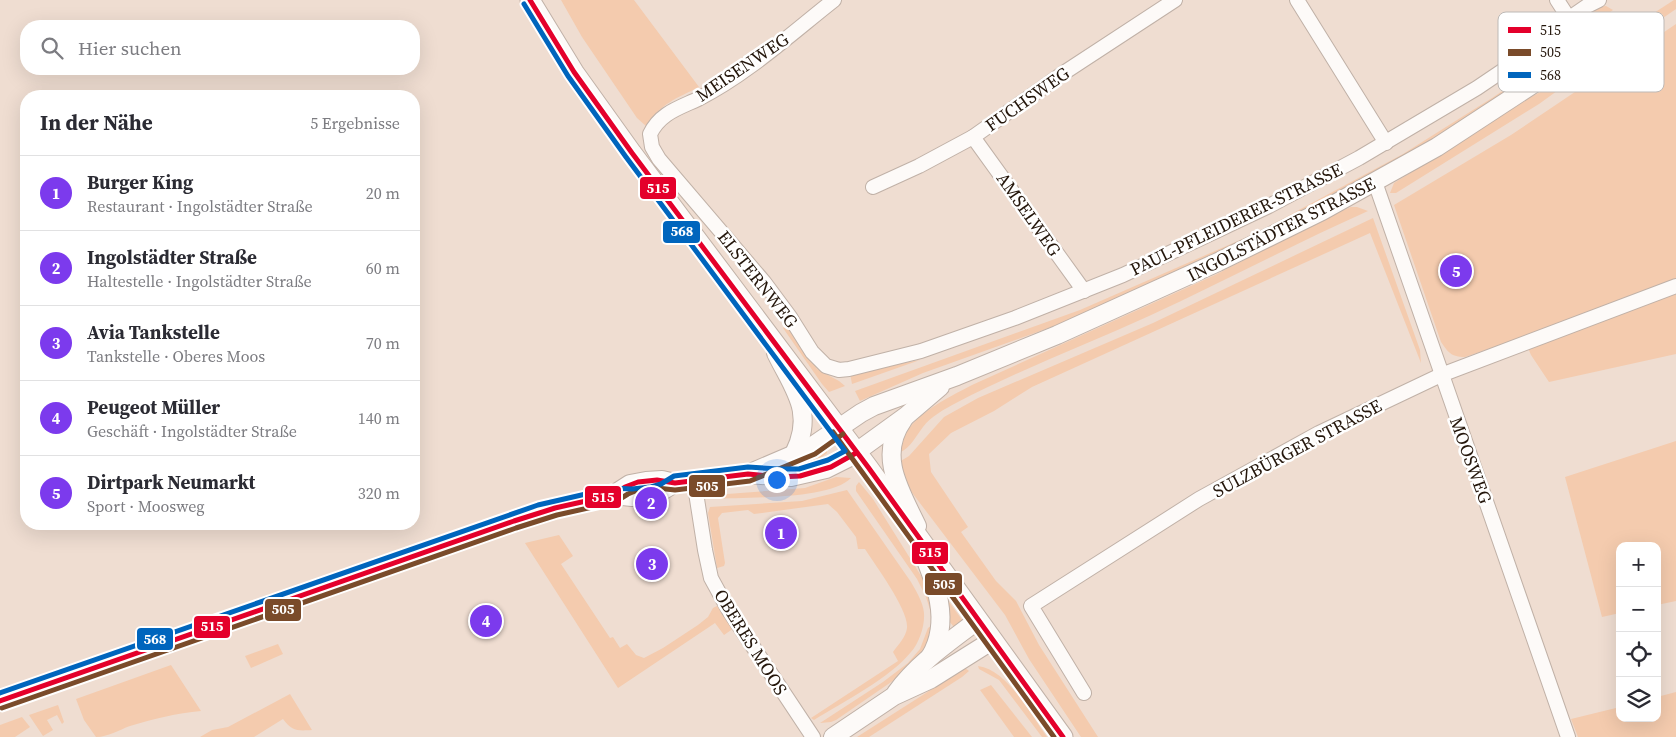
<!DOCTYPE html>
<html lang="de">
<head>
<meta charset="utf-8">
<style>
  :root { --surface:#fff; --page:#f2f2f3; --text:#2b2b33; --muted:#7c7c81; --line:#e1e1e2; --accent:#7c3aed }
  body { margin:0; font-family:"Source Serif 4",serif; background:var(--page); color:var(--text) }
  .controls { position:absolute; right:15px; bottom:15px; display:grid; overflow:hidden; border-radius:10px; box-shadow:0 5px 20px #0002 }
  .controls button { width:45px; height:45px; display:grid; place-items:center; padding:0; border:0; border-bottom:1px solid var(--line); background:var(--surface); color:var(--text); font:25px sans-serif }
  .you { position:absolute; left:776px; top:479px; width:18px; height:18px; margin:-12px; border:4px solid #fff; border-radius:50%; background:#1a73e8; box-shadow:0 0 0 8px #1a73e833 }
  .badge { display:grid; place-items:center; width:32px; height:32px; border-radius:50%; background:var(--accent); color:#fff; font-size:16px; font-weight:700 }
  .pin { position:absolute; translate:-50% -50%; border:2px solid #fff; box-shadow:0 1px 5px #0006 }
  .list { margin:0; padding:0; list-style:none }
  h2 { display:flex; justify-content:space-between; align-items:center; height:65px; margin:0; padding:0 20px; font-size:21px }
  h2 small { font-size:16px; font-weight:400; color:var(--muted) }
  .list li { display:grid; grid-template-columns:32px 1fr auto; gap:15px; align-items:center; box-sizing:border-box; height:75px; padding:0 20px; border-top:1px solid var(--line) }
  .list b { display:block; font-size:19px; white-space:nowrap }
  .list p { margin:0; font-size:16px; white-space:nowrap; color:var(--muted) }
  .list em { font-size:16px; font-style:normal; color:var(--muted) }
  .icon { flex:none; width:28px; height:28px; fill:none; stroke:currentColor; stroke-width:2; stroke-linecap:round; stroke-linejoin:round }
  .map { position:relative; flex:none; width:1676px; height:737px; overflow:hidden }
  .search { position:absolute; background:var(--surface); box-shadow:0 5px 20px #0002; left:20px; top:20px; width:400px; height:55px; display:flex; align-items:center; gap:12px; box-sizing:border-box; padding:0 18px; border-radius:20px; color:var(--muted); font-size:19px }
  .panel { position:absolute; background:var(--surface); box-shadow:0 5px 20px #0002; left:20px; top:90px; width:400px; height:440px; border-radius:20px }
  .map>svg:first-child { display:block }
  .green { fill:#f4cbae }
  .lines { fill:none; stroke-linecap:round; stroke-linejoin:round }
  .minor-casing { stroke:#c0b1a7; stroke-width:16 }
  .tertiary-casing { stroke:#c0b1a7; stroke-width:20 }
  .secondary-casing { stroke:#c0b1a7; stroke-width:21 }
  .minor { stroke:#fdfaf8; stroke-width:14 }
  .tertiary { stroke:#fdfaf8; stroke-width:18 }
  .secondary { stroke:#fdfaf8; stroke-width:19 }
  .bus-1-casing { stroke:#fff; stroke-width:9 }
  .bus-2-casing { stroke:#fff; stroke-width:9 }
  .bus-3-casing { stroke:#fff; stroke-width:9 }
  .bus-1 { stroke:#e4002b; stroke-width:5 }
  .bus-2 { stroke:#7a4b2a; stroke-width:5 }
  .bus-3 { stroke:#0065bd; stroke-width:5 }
  .labels { text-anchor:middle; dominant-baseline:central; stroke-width:5; stroke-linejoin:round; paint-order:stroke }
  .street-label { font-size:18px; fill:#24160b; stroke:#fff }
  .key { fill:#fff; stroke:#bdb9b6; stroke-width:1 }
  .key-label { font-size:14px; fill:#24160b }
  .line-badge { stroke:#fff; stroke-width:2 }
  .badge-label { font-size:14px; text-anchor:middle; font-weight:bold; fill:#fff }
</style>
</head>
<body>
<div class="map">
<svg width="1676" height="737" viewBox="0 0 1676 737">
  <rect width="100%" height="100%" fill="#efddd1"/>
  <g class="green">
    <path d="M561,0h73l65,87c-22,11 -39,17 -53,39l-9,-8 -55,-81z"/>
    <path d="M1674,0h2v9l-29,20 -7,2 -4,-2v-3l4,-4z"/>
    <path d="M1606,6l7,4 -26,18c-6,-14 7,-21 19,-22z"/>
    <path d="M1676,24v330l-127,28 -18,-27 -8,-18 -58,20c-14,0 -17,-5 -24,-15l-47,-137 117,-70z"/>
    <path d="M1559,33l7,1 4,2 -72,48 38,-33z"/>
    <path d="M1568,47l-4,8 -128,84 -149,82 -205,95 -159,57 -63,28 -5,-10 225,-81 176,-77 147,-79 89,-56z"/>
    <path d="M1594,61l-1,3 -7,6 -47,34 -135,84 -8,5h-6l4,-10 8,-5 129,-81 45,-24z"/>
    <path d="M1351,207h6l11,4c-74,33 -145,71 -219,105 -64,29 -130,54 -193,87 -11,6 -25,13 -33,24 -7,9 -12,20 -22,25 -1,-33 47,-54 71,-67l243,-110 119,-61z"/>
    <path d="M1373,218l47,132 1,13 -51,-130 -338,154 -38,24 -43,22 -22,21 2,18 37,55 -7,5 35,49 20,20 23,44 59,92h-17l-52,-78 -24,-44 -95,-125 -7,-12 -4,-16 10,-6 35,-39 34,-19 175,-75z"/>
    <path d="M788,323l29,46 22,12 6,5 -16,6 -7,-8 -39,-56z"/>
    <path d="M920,360l-68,24 -2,-11z"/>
    <path d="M1676,441v160l-19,4v-59h-37v67l-18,4 -37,-140z"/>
    <path d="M825,449l2,2v2c-12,10 -25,14 -40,15l-1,-2z"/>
    <path d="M836,477l15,1c-21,22 -106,19 -137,21l12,-7 1,2 78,-6z"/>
    <path d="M859,482l14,17 55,88 3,9 1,20 -6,-19 -9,-18 -61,-88v-5z"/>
    <path d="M847,490l64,92c5,9 12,20 13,31 1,13 -5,30 -13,39 -21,26 -68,50 -97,68l-3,-2 87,-57 -5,-9c5,-7 13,-15 14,-24 2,-18 -32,-63 -42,-79h-7l-2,-12 -19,-25 -9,-8 -74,10 -6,-4 -26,3 -4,5 7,45 -1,3 -7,2 -9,-55 2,-6 92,-6z"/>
    <path d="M559,535l14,21 -12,8 49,74 3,-1 7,11 7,-4 9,11 8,3 19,-10 35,-23 10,-8 5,-9 4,-2 3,1 14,21 -10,7 -9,-12 -97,65 -93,-145z"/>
    <path d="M947,602h2l14,19 -8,7 -8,-9z"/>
    <path d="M931,626l-1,16 -17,25 -77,53 -5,2 -11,1 63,-41 25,-19 12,-14 8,-21z"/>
    <path d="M278,644l5,10 -32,14 -6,-12z"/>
    <path d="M171,665l30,46c-24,2 -48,8 -71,15 -11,4 -22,11 -34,11l-12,-17 -8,-21z"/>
    <path d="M978,666c30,4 53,49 69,71h-5l-43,-57 -20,-11z"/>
    <path d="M965,668l4,3 -7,6 -93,60h-12z"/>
    <path d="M991,685l41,52h-18l-34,-47z"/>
    <path d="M1676,692v45h-98l-7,-18 49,-12v11h37v-21z"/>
    <path d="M290,694l22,36c-15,1 -20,1 -29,-11l-29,18h-54l12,-7 16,-3z"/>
    <path d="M58,705l6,17 -2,2 -5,-9 -10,5 6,10 -10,6 -14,-21z"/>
    <path d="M22,717l8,10 -15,10h-15v-12z"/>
  </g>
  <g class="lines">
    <g class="minor-casing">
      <g id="minor">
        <path d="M834,0c-42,33 -88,75 -136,99 -19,9 -38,14 -48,35l2,13 7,12 105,123 26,35 22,35 14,14 13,4 10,-1 72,-18 94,-33 108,-43 146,-69 90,-48 118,-70 37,-25 28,-26 45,-31 12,-6"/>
        <path d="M1297,0l89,143"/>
        <path d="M1557,0l31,48"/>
        <path d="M973,137l111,154"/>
        <path d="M1375,182l193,555"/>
        <path d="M873,187l46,-21 54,-29 89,-63 113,-74"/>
        <path d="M694,480l11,70 6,28 17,31 85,128"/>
        <path d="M1084,693l-53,-87 168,-107 120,-66 122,-58 235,-89"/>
      </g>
    </g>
    <g class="tertiary-casing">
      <g id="tertiary">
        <path d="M776,353c18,37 39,59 18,101"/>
        <path d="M903,420c-26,36 -2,72 14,106"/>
        <path d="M748,474l63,-27 50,-34 13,-7 83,-30 100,-41 161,-73 104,-51 115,-64 151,-99"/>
        <path d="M613,495l17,-11 16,-3 16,-1 13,3 73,-9 43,3 35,-8 22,-11 58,-42 34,-29"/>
        <path d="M920,546c15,35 32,75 10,111"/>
        <path d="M896,693c22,-30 53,-51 82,-73"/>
        <path d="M0,701l514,-180 41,-13 58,-13 19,2 25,-3 18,-11"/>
        <path d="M833,737l61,-41 37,-17 62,-39"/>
      </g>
    </g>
    <g class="secondary-casing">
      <path id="secondary" d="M530,0l44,72 58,81 236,314 195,270"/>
    </g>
    <use href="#minor" class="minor"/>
    <use href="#tertiary" class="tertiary"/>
    <use href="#secondary" class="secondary"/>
    <g class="bus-1-casing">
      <g id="bus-1">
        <path d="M530,0l44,72 58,81 236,314 195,270"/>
        <path d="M0,701l514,-180 41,-13 58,-13 12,-8 13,-5 19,-2 18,3 73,-9 31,3 21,-1 31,-9 25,-14"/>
      </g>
    </g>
    <g class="bus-2-casing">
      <g id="bus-2">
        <path d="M833,432l221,305"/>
        <path d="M2,708l514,-180 41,-13 58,-13 13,-8 12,-5 17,-1 18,2 75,-9 65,-27 28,-20"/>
      </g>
    </g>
    <g class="bus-3-casing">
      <path id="bus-3" d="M0,693l538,-188 74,-17 20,1 19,-2 10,-3 13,-8 74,-9 31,2h20l29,-9 17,-9 -219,-294 -58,-81 -44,-72"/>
    </g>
    <use href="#bus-1" class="bus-1"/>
    <use href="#bus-2" class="bus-2"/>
    <use href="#bus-3" class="bus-3"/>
  </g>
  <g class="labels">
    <g class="street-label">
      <text transform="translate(742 67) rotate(-34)">MEISENWEG</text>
      <text transform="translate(1027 99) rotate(-35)">FUCHSWEG</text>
      <text transform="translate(1029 214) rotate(55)">AMSELWEG</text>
      <text transform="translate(1236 219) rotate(-26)">PAUL-PFLEIDERER-STRASSE</text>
      <text transform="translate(1281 229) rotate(-27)">INGOLSTÄDTER STRASSE</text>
      <text transform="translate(758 279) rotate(52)">ELSTERNWEG</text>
      <text transform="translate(1297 448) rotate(-28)">SULZBÜRGER STRASSE</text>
      <text transform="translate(1471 460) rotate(70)">MOOSWEG</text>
      <text transform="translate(751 642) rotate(58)">OBERES MOOS</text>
    </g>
  </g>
  <rect x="1498" y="12" width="166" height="80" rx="8" class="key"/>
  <rect x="1508" y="27" width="23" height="6" fill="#e4002b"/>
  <rect x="1508" y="49" width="23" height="7" fill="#7a4b2a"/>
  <rect x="1508" y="72" width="23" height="6" fill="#0065bd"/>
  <g class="key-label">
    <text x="1540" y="35">515</text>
    <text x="1540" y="57">505</text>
    <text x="1540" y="80">568</text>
  </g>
  <g class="line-badge">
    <rect x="639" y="176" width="38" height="24" rx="5" fill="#e4002b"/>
    <rect x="662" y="220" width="39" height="24" rx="5" fill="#0065bd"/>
    <rect x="688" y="474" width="38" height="24" rx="5" fill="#7a4b2a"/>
    <rect x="584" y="485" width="38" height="24" rx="5" fill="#e4002b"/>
    <rect x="911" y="541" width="38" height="24" rx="5" fill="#e4002b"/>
    <rect x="924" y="572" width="39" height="24" rx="5" fill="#7a4b2a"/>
    <rect x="264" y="598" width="38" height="24" rx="5" fill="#7a4b2a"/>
    <rect x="193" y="615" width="38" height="24" rx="5" fill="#e4002b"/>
    <rect x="136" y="627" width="38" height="24" rx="5" fill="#0065bd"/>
  </g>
  <g class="badge-label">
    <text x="658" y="193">515</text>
    <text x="682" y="236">568</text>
    <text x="707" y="491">505</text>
    <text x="603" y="502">515</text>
    <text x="930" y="557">515</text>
    <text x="944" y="589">505</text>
    <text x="283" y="614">505</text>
    <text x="212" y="631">515</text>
    <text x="155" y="644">568</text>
  </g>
</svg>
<div class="controls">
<button>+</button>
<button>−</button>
<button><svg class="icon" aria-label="locate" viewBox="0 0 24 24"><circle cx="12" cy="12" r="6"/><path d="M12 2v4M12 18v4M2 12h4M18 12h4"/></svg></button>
<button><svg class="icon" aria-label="layers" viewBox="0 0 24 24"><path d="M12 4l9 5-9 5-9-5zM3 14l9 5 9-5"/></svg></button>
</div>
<div class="you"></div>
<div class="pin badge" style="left:781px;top:533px">1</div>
<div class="pin badge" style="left:651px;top:503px">2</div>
<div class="pin badge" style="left:652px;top:564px">3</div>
<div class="pin badge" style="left:486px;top:621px">4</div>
<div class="pin badge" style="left:1456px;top:271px">5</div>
<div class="search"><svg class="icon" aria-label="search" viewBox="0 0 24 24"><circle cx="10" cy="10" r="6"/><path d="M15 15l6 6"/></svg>Hier suchen</div>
<section class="panel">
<h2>In der Nähe<small>5 Ergebnisse</small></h2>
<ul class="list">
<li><span class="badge">1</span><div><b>Burger King</b><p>Restaurant · Ingolstädter Straße</p></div><em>20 m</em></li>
<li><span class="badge">2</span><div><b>Ingolstädter Straße</b><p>Haltestelle · Ingolstädter Straße</p></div><em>60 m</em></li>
<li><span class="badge">3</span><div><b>Avia Tankstelle</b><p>Tankstelle · Oberes Moos</p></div><em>70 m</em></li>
<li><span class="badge">4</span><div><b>Peugeot Müller</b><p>Geschäft · Ingolstädter Straße</p></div><em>140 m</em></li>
<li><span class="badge">5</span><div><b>Dirtpark Neumarkt</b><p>Sport · Moosweg</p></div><em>320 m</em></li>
</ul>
</section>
</div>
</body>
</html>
